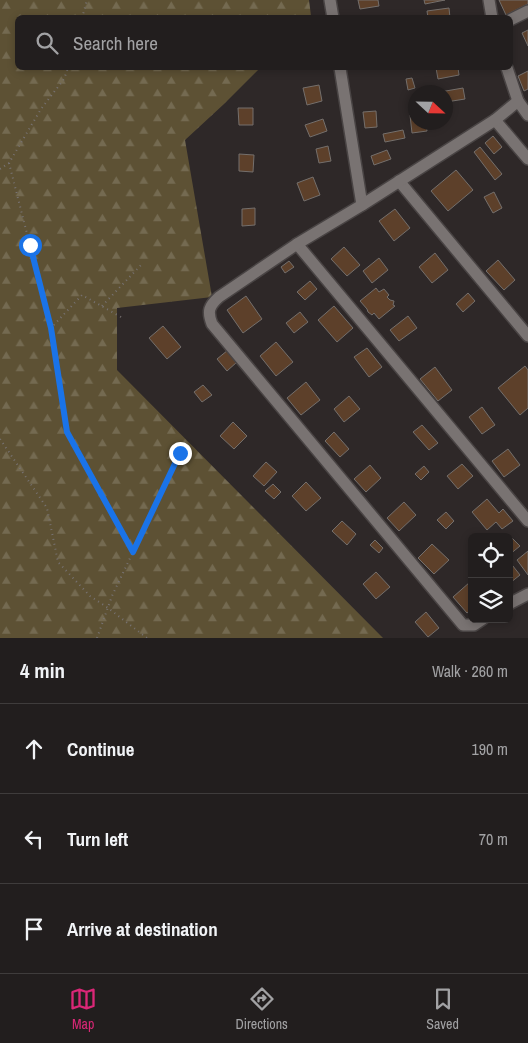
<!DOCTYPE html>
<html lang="en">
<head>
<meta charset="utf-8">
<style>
  :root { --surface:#221e1e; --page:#2e2b2b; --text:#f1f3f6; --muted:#a2a2a4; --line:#3f3c3c; --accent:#db2777 }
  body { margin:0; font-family:"Archivo Narrow",sans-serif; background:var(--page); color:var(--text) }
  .controls { position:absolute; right:15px; bottom:15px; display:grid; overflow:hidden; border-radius:8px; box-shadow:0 2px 8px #0003 }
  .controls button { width:45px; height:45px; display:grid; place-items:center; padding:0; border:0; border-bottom:1px solid var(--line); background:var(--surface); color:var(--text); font:25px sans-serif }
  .compass { position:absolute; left:408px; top:85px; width:45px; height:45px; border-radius:50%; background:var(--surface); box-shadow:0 2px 8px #0003; rotate:112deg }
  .stop { position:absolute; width:15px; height:15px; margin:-11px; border:4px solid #1a73e8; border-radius:50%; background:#fff }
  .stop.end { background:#1a73e8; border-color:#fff; box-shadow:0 1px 5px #0008 }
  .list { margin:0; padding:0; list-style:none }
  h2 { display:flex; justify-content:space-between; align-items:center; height:65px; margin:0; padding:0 20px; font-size:21px }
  h2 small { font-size:16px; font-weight:400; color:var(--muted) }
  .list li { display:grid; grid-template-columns:32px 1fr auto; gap:15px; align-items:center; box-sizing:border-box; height:90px; padding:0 20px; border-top:1px solid var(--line) }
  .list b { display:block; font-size:19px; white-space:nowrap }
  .list em { font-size:16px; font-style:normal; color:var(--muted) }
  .icon { flex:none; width:28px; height:28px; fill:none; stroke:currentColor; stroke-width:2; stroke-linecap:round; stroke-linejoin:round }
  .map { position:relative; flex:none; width:528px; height:638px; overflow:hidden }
  .search { position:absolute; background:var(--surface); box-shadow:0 2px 8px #0003; left:15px; right:15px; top:15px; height:55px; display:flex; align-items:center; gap:12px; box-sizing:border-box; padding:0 18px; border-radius:8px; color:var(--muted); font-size:19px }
  .sheet { height:335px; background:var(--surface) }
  nav { display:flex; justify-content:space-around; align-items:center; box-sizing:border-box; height:70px; border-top:1px solid var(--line); background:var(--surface); font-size:14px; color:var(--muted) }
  nav a { display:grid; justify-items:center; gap:2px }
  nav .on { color:var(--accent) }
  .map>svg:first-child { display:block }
  .forest { fill:url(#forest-firs) }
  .building { fill:#5d402a; stroke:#746f6c }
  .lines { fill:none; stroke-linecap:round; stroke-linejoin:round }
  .street-casing { stroke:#494444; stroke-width:14 }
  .path { stroke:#787373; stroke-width:2; stroke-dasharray:1 4; stroke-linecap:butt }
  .street { stroke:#797372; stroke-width:11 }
  .route { stroke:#1a73e8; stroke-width:6 }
</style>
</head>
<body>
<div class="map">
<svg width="528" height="638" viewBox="0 0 528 638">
  <defs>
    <pattern id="forest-firs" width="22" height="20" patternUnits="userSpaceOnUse" patternTransform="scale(1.25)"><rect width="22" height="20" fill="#5d5134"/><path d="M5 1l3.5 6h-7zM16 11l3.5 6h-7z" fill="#746a51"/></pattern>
  </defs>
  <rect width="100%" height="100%" fill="#2e2828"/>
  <path class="forest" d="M0,0h309l2,16 -1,1 -292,1v50h242l-36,36 -39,36 27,157 -95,11v62l266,268h-383z"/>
  <g class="building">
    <path d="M358,0h20l1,6 -19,3z"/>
    <path d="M424,0h21l-20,4z"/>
    <path d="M499,0h29v4l-22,11z"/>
    <path d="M449,8l1,10h-22l-1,-7z"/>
    <path d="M528,30v16l-6,-13z"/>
    <path d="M436,68h22l1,7 -21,4z"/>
    <path d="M528,71v18l-4,2 -6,-15z"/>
    <path d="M412,78l3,10 -7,2 -2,-11z"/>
    <path d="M319,85l3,16 -15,4 -4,-17z"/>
    <path d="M463,88l2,11 -19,3v-10h-6z"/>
    <path d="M238,108h15v17h-14z"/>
    <path d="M376,111l1,16 -12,1 -2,-16z"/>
    <path d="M416,114v8h10l1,9 -15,2 -2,-18z"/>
    <path d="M323,119l4,12 -17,6 -5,-12z"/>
    <path d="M403,130l2,8 -20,4 -2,-8z"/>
    <path d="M493,136l9,11 -8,7 -9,-11z"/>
    <path d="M328,146l3,15 -12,2 -3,-14z"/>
    <path d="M480,147l22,27 -7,6 -21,-28z"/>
    <path d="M387,150l4,9 -17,6 -3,-9z"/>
    <path d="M239,154l15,1 -1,17 -14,-1z"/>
    <path d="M456,170l17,20 -25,21 -17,-20z"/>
    <path d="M313,177l7,18 -16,6 -7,-18z"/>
    <path d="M494,192l8,16 -9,5 -9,-16z"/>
    <path d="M255,208v17l-13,1v-17z"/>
    <path d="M395,209l15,19 -16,13 -15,-20z"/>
    <path d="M344,247l16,18 -13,11 -16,-17z"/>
    <path d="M435,253l13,17 -16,13 -13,-16z"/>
    <path d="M379,258l9,12 -16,13 -9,-12z"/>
    <path d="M498,260l17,20 -11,10 -18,-19z"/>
    <path d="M289,261l5,6 -9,6 -4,-6z"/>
    <path d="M310,281l7,8 -12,11 -8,-8z"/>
    <path d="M376,288l3,4 5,-3 5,6 -2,2 3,3 4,1 -1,4 2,1 -16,13 -5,-6 -2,2 -4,-3 -1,-3 -7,-8z"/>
    <path d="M468,293l7,8 -12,11 -7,-8z"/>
    <path d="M246,296l16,23 -19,14 -16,-23z"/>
    <path d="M334,306l19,22 -16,14 -19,-22z"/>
    <path d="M300,312l8,10 -14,11 -8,-10z"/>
    <path d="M408,316l9,12 -18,13 -9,-11z"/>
    <path d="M163,326l18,21 -14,12 -18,-21z"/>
    <path d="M276,342l17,20 -17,14 -16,-20z"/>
    <path d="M367,348l15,19 -13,10 -15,-20z"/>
    <path d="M228,350l9,12 -10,9 -10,-12z"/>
    <path d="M525,366l3,4v38l-8,7 -22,-27z"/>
    <path d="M435,367l17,23 -14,11 -18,-22z"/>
    <path d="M306,382l14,18 -19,15 -14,-17z"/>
    <path d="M203,385l9,10 -10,7 -8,-10z"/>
    <path d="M349,396l11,13 -16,13 -10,-13z"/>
    <path d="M482,407l13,18 -13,9 -13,-17z"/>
    <path d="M233,422l14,14 -13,13 -14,-13z"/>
    <path d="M422,425l16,18 -9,7 -16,-18z"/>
    <path d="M334,432l15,17 -9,8 -15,-16z"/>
    <path d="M508,449l12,16 -16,12 -12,-16z"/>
    <path d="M266,462l11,10 -13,14 -11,-10z"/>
    <path d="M462,464l11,12 -15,13 -11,-13z"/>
    <path d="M370,465l11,13 -15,14 -12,-13z"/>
    <path d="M424,466l5,6 -8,8 -6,-6z"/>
    <path d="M306,482l15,16 -15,13 -14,-15z"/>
    <path d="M273,484l8,8 -7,7 -9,-8z"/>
    <path d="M487,499l12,14 4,-4 10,12 -11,8 -6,-7 -9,8 -15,-18z"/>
    <path d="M404,502l12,13 -17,16 -12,-13z"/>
    <path d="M446,512l8,9 -8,8 -9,-9z"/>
    <path d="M342,521l14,13 -9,11 -15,-14z"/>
    <path d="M510,536l10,10 -11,9v-18z"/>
    <path d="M375,540l8,8 -4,5 -9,-8z"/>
    <path d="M432,544l17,16 -15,14 -16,-16z"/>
    <path d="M528,551v24l-11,-15z"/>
    <path d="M509,561l11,14 -10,8 -1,-1z"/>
    <path d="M376,572l14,15 -14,12 -13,-15z"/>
    <path d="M470,582l2,2v25l-5,4 -14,-16z"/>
    <path d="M426,612l13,16 -11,9 -13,-15z"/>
  </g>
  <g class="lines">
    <g class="street-casing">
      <g id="street">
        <path d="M330,0l3,18"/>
        <path d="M489,0l3,18"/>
        <path d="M510,20l18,-9"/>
        <path d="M340,68l22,137"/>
        <path d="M507,68l11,33 10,14"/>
        <path d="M495,120l33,39"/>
        <path d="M399,181l129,155"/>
        <path d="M297,244l231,277"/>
        <path d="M509,604l19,-10"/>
        <path d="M483,619l-9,6h-11l-251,-301c-5,-13 -3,-18 7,-27l78,-53 65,-39 133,-85 23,-19"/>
      </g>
    </g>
    <g class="path">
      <path d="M82,18l5,-18"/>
      <path d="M9,163l42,165"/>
      <path d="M0,169l9,-6 32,-54 23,-30 4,-11"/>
      <path d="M102,306l40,-42"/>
      <path d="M121,317l-39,-22 -31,33 16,104 66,120"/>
      <path d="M0,439l47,69 11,54 32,34 18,12 39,30"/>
      <path d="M97,638l15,-42 68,-143"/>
    </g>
    <use href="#street" class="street"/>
  </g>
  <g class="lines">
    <path class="route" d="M30,245l21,83 16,104 66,120 47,-99"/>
  </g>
</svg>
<div class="controls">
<button><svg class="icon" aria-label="locate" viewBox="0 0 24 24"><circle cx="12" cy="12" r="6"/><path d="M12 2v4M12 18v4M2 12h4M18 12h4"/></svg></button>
<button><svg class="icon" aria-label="layers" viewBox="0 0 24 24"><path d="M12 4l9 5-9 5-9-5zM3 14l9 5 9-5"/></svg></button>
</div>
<svg class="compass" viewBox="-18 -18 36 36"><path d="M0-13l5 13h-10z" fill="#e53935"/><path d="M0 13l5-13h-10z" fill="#a2a2a4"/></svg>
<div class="stop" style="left:30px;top:245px"></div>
<div class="stop end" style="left:180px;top:453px"></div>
<div class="search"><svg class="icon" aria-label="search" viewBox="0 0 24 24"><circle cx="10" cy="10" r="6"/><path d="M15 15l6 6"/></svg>Search here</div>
</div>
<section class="sheet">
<h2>4 min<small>Walk · 260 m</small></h2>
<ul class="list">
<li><svg class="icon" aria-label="ahead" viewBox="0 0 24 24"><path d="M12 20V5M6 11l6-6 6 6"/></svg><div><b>Continue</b></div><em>190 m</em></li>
<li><svg class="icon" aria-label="left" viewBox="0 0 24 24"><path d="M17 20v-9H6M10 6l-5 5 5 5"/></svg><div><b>Turn left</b></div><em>70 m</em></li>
<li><svg class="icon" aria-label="arrive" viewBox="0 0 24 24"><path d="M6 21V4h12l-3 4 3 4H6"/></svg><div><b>Arrive at destination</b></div></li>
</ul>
</section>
<nav>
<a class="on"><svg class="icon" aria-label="map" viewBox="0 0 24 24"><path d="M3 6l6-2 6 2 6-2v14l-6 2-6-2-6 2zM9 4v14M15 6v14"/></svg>Map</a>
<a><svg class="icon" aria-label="directions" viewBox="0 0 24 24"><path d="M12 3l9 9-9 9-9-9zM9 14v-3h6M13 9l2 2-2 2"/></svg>Directions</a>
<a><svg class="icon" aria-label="saved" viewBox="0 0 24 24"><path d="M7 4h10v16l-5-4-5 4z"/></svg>Saved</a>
</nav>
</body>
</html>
